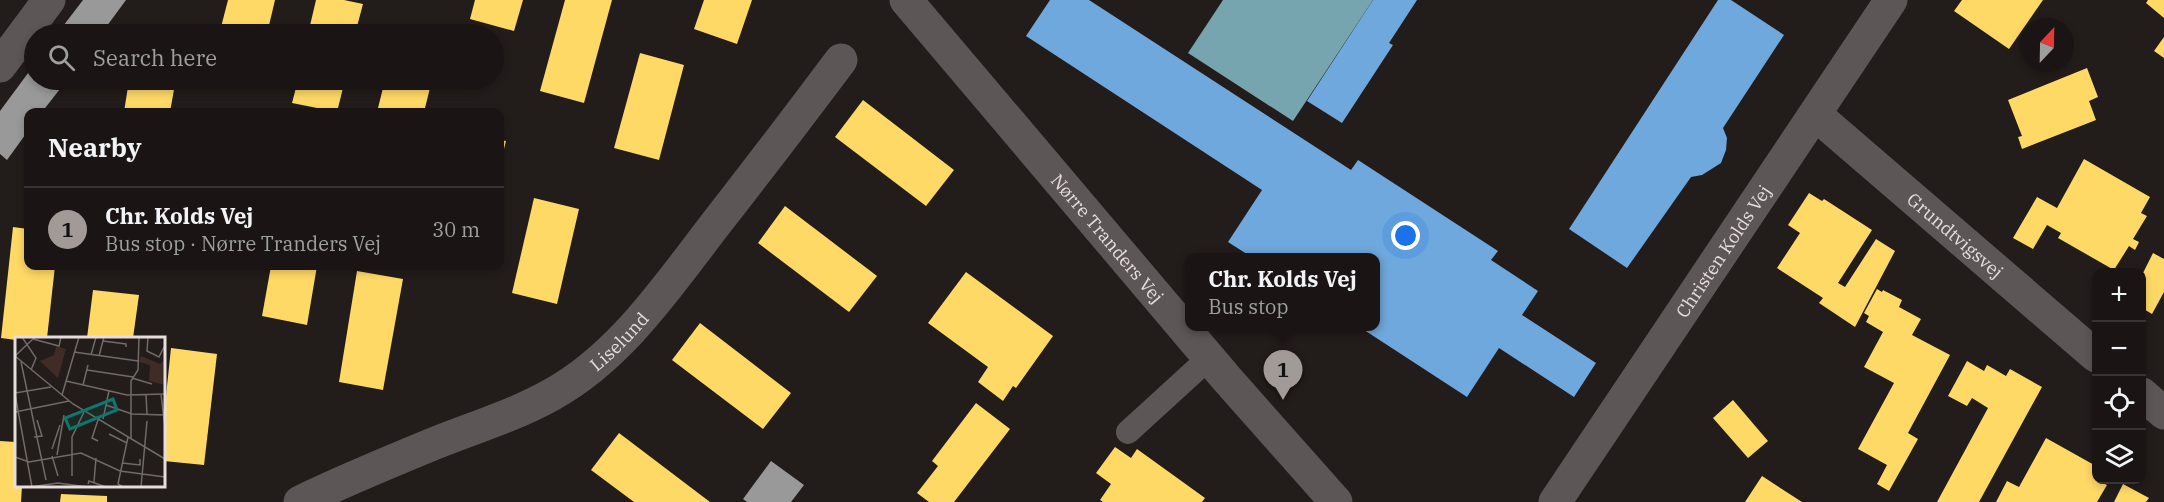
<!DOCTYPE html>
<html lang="en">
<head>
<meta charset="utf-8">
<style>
  :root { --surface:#1a1514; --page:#231e1d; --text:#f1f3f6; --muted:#9f9fa0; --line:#383434; --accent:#a29a97 }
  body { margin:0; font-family:"IBM Plex Serif",serif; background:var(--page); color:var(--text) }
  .controls { position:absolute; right:18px; bottom:18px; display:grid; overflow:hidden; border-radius:12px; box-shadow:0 3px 9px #0003 }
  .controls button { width:54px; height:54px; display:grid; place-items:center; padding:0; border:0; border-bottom:2px solid var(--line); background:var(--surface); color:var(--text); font:30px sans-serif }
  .compass { position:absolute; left:2020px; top:18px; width:54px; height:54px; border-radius:50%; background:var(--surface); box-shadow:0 3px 9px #0003; rotate:22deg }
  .you { position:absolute; left:1406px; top:236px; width:21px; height:21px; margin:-15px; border:4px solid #fff; border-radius:50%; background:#1a73e8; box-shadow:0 0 0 9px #1a73e833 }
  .badge { display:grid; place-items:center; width:39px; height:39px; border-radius:50%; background:var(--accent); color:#111; font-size:20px; font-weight:700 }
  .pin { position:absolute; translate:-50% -50px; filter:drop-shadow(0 2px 3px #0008) }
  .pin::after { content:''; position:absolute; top:32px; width:21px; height:18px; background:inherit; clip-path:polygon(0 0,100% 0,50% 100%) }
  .popup { position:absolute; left:1185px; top:253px; width:195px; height:78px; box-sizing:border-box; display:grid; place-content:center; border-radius:12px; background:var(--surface); filter:drop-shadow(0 2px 4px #0005); font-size:20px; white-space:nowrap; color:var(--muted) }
  .popup b { font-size:22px; color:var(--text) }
  .popup::after { content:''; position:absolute; left:50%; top:100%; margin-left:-12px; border:12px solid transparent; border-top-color:var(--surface) }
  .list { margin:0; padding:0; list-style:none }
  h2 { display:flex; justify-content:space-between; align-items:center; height:78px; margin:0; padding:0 24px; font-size:26px }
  h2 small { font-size:20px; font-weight:400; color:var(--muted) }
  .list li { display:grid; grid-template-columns:39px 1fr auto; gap:18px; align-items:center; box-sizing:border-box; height:84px; padding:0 24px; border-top:2px solid var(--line) }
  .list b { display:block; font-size:22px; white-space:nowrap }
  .list p { margin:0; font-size:20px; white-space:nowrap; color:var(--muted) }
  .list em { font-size:20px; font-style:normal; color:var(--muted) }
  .icon { flex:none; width:33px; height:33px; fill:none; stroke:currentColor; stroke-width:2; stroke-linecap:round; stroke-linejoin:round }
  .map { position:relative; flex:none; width:2164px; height:502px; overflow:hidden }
  .search { position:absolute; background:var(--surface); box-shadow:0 3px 9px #0003; left:24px; top:24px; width:480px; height:66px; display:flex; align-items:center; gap:15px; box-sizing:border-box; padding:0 21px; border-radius:33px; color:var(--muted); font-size:22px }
  .panel { position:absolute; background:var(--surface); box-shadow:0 3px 9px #0003; left:24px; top:108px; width:480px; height:162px; border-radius:12px }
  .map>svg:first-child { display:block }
  .homes { fill:#ffd966 }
  .schools { fill:#6fa8dc }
  .public { fill:#76a5af }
  .industry { fill:#999 }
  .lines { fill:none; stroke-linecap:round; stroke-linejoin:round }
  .service { stroke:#5c5756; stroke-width:24 }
  .minor { stroke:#5c5756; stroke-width:33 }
  .tertiary { stroke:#5c5756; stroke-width:33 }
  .labels { text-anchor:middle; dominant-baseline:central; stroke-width:6; stroke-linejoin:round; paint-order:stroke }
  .street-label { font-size:18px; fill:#e7dedb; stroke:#1c110d }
  .inset-road { fill:none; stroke:#716a67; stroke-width:1.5 }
  .view { fill:#0f766e; fill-opacity:0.15; stroke:#0f766e; stroke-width:3 }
  .inset-edge { fill:none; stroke:#e7dedb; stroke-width:3 }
</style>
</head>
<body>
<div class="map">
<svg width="2164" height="502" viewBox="0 0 2164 502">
  <rect width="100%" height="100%" fill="#221c1a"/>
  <g class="homes">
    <path d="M228,0h47l-8,34h-33l-14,-3z"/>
    <path d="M316,0h28l19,4 -8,30h-47z"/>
    <path d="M475,0h48l-9,31 -44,-12z"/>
    <path d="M565,0h47l-28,103 -44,-12z"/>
    <path d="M704,0h48l-15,44 -43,-15z"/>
    <path d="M1962,0h81l-34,49 -55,-38z"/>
    <path d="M2148,0h16v18l-18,-15z"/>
    <path d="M2164,37v21l-10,-7z"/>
    <path d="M640,53l44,12 -25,95 -45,-12z"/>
    <path d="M2087,68l11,29 -9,4 7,19 -74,29 -4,-12 4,-1 -14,-36z"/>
    <path d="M129,80h17l29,4 -5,28h-46z"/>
    <path d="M298,80h47l-8,32 -45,-9z"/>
    <path d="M385,80h47l-8,32h-47z"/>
    <path d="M863,100l91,70 -28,36 -91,-69z"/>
    <path d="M500,140l6,1 -6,24z"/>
    <path d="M2084,159l66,38 -9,16 6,3 -14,23 6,3 -4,8 -6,-4 -15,24 -56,-32 3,-5 -14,-8 -14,24 -20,-11 24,-41 20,11z"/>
    <path d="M1809,193l13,8 2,-2 48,31 -34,53 7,4 31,-48 19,12 -40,76 -36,-24 4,-5 -46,-30 23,-35 -12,-8z"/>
    <path d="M534,198l45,11 -22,95 -45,-11z"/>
    <path d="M785,206l92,70 -28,36 -91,-69z"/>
    <path d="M13,227l15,2v37h27l-8,72h-31v2l-15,-2z"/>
    <path d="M2153,253l11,6v33l-12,22 -10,-6v-33z"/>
    <path d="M271,266h46l-10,59 -45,-9z"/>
    <path d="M357,271l46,8 -20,111 -44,-8z"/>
    <path d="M966,272l87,64 -37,52 -3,-2 -10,15 -25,-19 10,-15 -60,-44z"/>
    <path d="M1877,289l5,3 1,-2 19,10 -3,7 22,12 -9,16 38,20 -42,78 10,6 -29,52 -12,-7 10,-19 -29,-16 36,-66 -30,-16 19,-35 -17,-10 3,-6 -5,-3z"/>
    <path d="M93,290l46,5 -6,43h-46z"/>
    <path d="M700,323l91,70 -28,36 -91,-69z"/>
    <path d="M171,348l46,6 -13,111 -40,-4v-46z"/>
    <path d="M1967,361l17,10 3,-6 19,11 4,-7 32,18 -63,115h-42l51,-94 -16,-10 -5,8 -19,-10z"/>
    <path d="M1733,400l35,41 -20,17 -35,-40z"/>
    <path d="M976,403l34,26 -56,73h-25l-12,-9 21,-27 -6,-5z"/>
    <path d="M619,433l91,69h-76l-43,-32z"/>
    <path d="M2046,438l50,28v14l11,5 -10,17h-101l11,-21 12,6z"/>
    <path d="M0,441l16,1v44h6l-1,16h-21z"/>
    <path d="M1115,447l16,11 6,-9 68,49 -3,4h-99l-3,-2 11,-16 -15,-11z"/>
    <path d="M1762,476l40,26h-57z"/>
    <path d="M2123,484l26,14 -3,4h-32z"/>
    <path d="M61,494l46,2v6h-47z"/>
  </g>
  <g class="schools">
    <path d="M1050,0h39l262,170 7,-10 140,91 -7,9 47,31 -16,24 74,48 -22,34 -75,-49 -32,49 -109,-71h18v-68h-123l-25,-16 34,-52 -236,-154z"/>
    <path d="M1373,0h44l-28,43 4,2 -51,78 -35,-22z"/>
    <path d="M1718,0h13l53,35 -61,93 4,10 -1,12 -5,13 -19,12 -11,2 -64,91 -58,-39z"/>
  </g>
  <path class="public" d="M1223,0h150l-80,121 -105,-68z"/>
  <g class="industry">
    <path d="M83,0h43l-25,34h-44z"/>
    <path d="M34,65v15h33l-25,32h-14v19l-21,29 -7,-6v-43z"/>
    <path d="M771,461l33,24 -13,17h-44l-4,-3z"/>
  </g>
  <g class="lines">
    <path class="service" d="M1128,432l81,-74"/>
    <g class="minor">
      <path d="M0,66l49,-66"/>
      <path id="s1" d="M1816,115l280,241"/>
      <path d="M2142,394l22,19"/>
      <path id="s2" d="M300,502c45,-22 92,-41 138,-60 38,-15 77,-27 113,-47 69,-38 116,-108 163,-169 43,-55 85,-110 127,-166"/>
      <path id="s3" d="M1555,502l336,-502"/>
    </g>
    <path class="tertiary" id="s4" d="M906,0l321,379 109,123"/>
  </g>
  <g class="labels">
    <g class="street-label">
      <text stroke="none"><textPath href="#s1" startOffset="184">Grundtvigsvej</textPath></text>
      <text stroke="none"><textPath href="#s4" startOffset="312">Nørre Tranders Vej</textPath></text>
      <text stroke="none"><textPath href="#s3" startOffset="302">Christen Kolds Vej</textPath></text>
      <text stroke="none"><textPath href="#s2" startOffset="360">Liselund</textPath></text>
    </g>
  </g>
  <g transform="translate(15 337)">
    <rect width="150" height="150" fill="#221c1a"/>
    <path d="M41,9l10,3 -8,29 -18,-17 14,-6zM126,19l19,8 5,-5v26l-16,-4 1,-16 -11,-3z" fill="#402c26"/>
    <path class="inset-road" d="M7,0l14,21 -5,12M133,0l-1,14 12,6 6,-12M18,2l26,7 2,-9M88,4l23,3v3M59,15l64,9M76,18l5,-18M0,19l58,48 92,55M0,19l20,-19M84,19l5,-19M6,25l25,118M72,33l46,7M117,41l20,6M51,44l61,14 38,-1M68,48l5,-20M0,56l36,-6M0,57l17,93M131,57l1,21M146,57l4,34M47,58l17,-58M91,68l26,9 33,1M0,75l54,-11M88,82l6,-28M94,97l18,9M19,100l8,-1 -5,-16M116,102v-58l7,-11 1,-33M83,104l-6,-3 7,-21M37,112l8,-24M42,118l7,-40M37,119l6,20M0,120l14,5 52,-9 39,18 45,6M107,126l18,2v-6M57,139v-39l12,-25M79,145l2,-24M73,147l1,-3 17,6M15,150l28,-4 30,4M108,150l-5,-3 10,-47M126,150l6,-66"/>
    <path class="view" d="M98,62l4,11 -47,19 -5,-11z"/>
    <rect width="150" height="150" class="inset-edge"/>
  </g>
</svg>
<div class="controls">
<button>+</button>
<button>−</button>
<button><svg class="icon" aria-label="locate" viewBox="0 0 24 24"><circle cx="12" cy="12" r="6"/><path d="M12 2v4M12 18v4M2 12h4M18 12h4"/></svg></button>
<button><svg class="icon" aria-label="layers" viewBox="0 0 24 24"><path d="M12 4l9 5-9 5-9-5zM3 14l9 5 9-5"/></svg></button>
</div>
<svg class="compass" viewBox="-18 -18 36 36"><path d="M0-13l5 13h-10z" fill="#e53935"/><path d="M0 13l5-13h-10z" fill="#9f9fa0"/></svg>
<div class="you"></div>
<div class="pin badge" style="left:1283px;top:400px">1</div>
<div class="popup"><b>Chr. Kolds Vej</b>Bus stop</div>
<div class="search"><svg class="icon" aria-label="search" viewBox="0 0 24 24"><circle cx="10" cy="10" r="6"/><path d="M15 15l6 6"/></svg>Search here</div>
<section class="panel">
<h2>Nearby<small></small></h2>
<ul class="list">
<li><span class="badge">1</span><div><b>Chr. Kolds Vej</b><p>Bus stop · Nørre Tranders Vej</p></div><em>30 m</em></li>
</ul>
</section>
</div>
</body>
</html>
